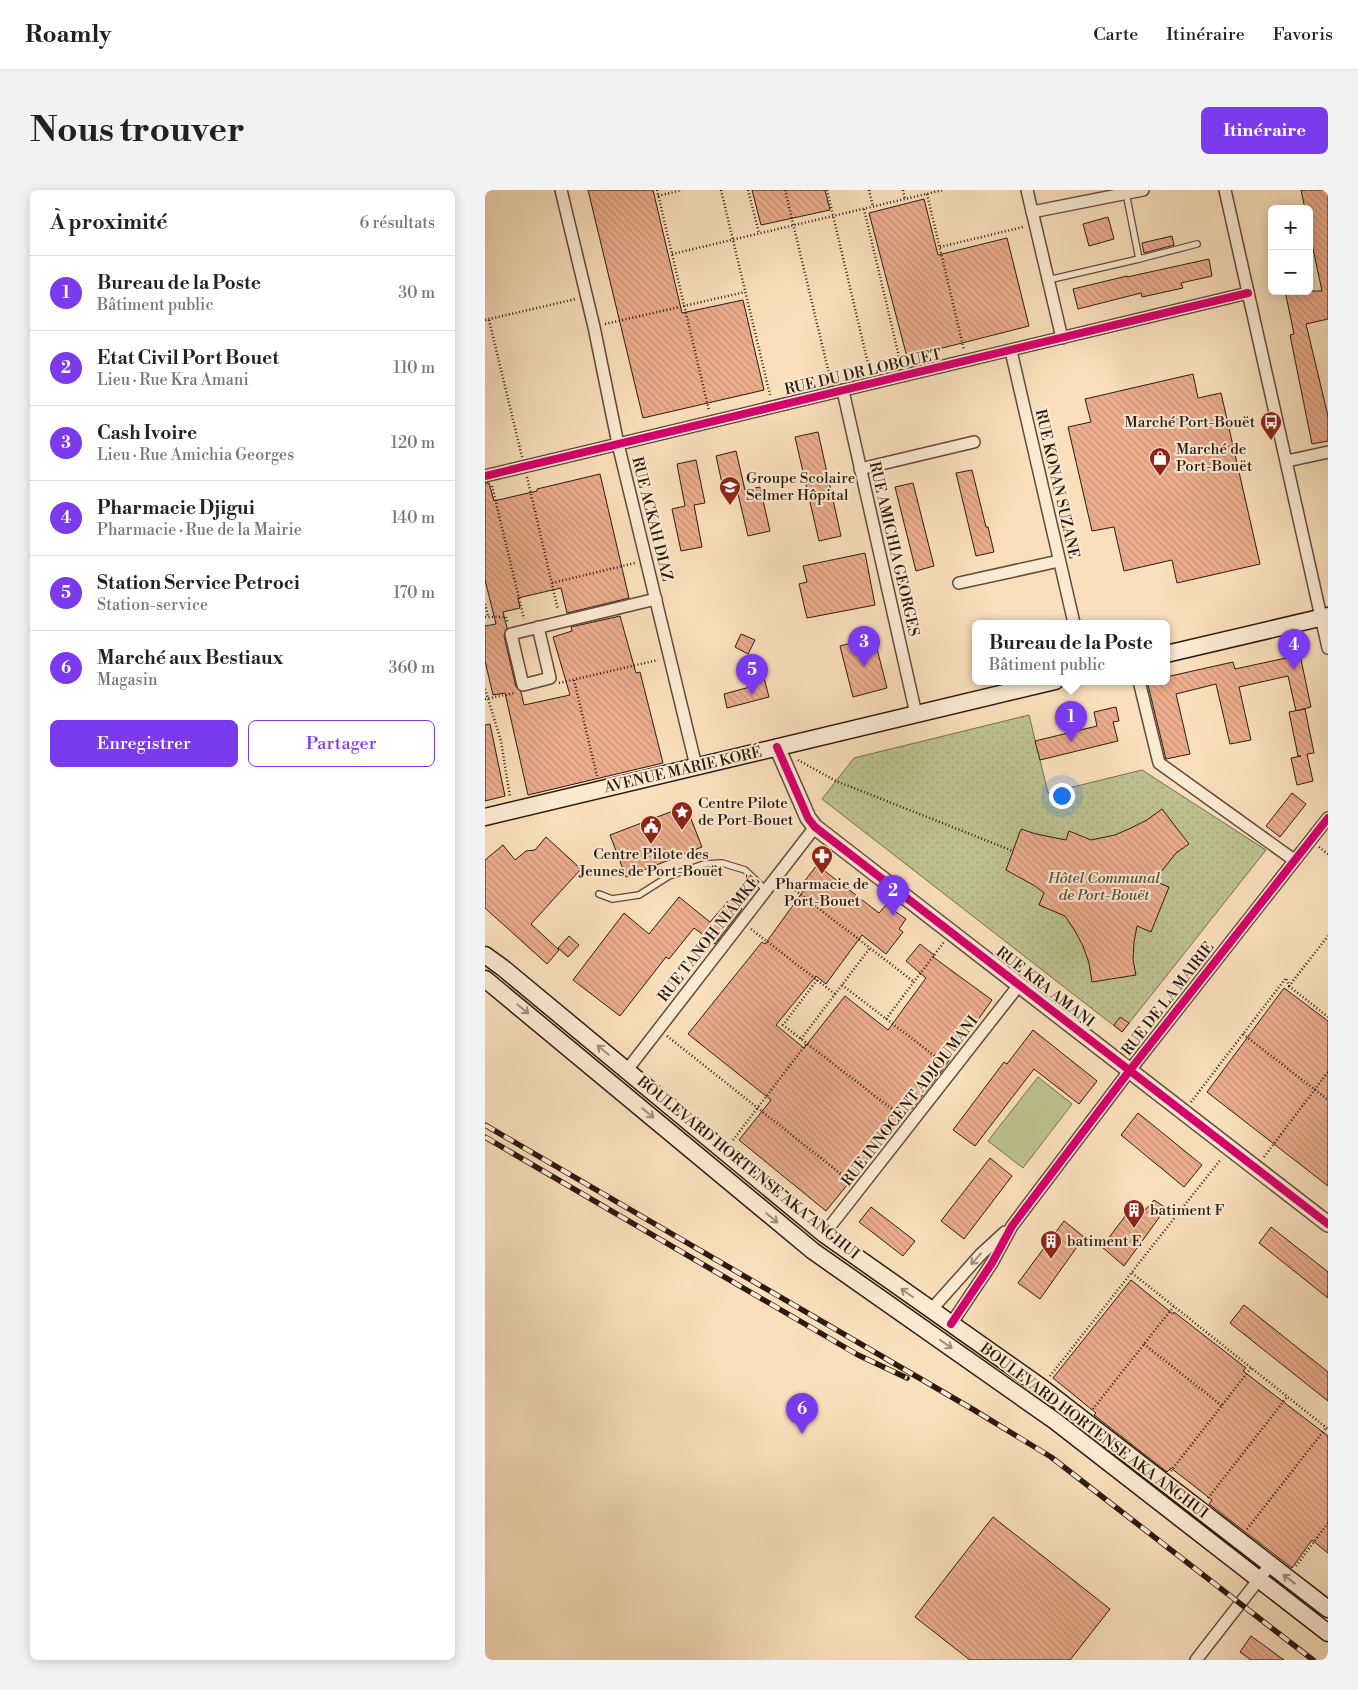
<!DOCTYPE html>
<html lang="fr">
<head>
<meta charset="utf-8">
<style>
  :root { --surface:#fff; --page:#f2f2f2; --text:#222; --muted:#767676; --line:#e0e0e0; --accent:#7c3aed }
  body { margin:0; font-family:"Libre Bodoni",serif; background:var(--page); color:var(--text) }
  .controls { position:absolute; right:15px; top:15px; display:grid; overflow:hidden; border-radius:8px; box-shadow:0 2px 12px #0003 }
  .controls button { width:45px; height:45px; display:grid; place-items:center; padding:0; border:0; border-bottom:1px solid var(--line); background:var(--surface); color:var(--text); font:25px sans-serif }
  .you { position:absolute; left:576px; top:605px; width:18px; height:18px; margin:-12px; border:4px solid #fff; border-radius:50%; background:#1a73e8; box-shadow:0 0 0 8px #1a73e833 }
  .badge { display:grid; place-items:center; width:32px; height:32px; border-radius:50%; background:var(--accent); color:#fff; font-size:16px; font-weight:700 }
  .pin { position:absolute; translate:-50% -41px; filter:drop-shadow(0 1px 2px #0008) }
  .pin::after { content:''; position:absolute; top:26px; width:18px; height:15px; background:inherit; clip-path:polygon(0 0,100% 0,50% 100%) }
  .popup { position:absolute; left:487px; top:430px; width:198px; height:65px; box-sizing:border-box; display:grid; place-content:center; border-radius:8px; background:var(--surface); filter:drop-shadow(0 1px 4px #0005); font-size:16px; white-space:nowrap; color:var(--muted) }
  .popup b { font-size:19px; color:var(--text) }
  .popup::after { content:''; position:absolute; left:50%; top:100%; margin-left:-10px; border:10px solid transparent; border-top-color:var(--surface) }
  .list { margin:0; padding:0; list-style:none }
  h2 { display:flex; justify-content:space-between; align-items:center; height:65px; margin:0; padding:0 20px; font-size:21px }
  h2 small { font-size:16px; font-weight:400; color:var(--muted) }
  .list li { display:grid; grid-template-columns:32px 1fr auto; gap:15px; align-items:center; box-sizing:border-box; height:75px; padding:0 20px; border-top:1px solid var(--line) }
  .list b { display:block; font-size:19px; white-space:nowrap }
  .list p { margin:0; font-size:16px; white-space:nowrap; color:var(--muted) }
  .list em { font-size:16px; font-style:normal; color:var(--muted) }
  .actions { display:flex; gap:10px; padding:15px 20px }
  .actions a { flex:1; padding:11px 0; border:1px solid var(--accent); border-radius:8px; text-align:center; font-size:18px; color:var(--accent) }
  .actions .main { background:var(--accent); color:#fff }
  .map { position:relative; flex:none; width:843px; height:1470px; overflow:hidden; border-radius:8px }
  header { display:flex; align-items:center; gap:30px; box-sizing:border-box; height:70px; padding:0 25px; background:var(--surface); border-bottom:1px solid var(--line) }
  header strong { font-size:24px }
  nav { display:flex; gap:28px; margin-inline-start:auto; font-size:18px }
  .intro { display:flex; align-items:center; justify-content:space-between; box-sizing:border-box; height:120px; padding:0 30px }
  h1 { margin:0; font-size:35px }
  .button { padding:12px 22px; border-radius:8px; background:var(--accent); color:#fff; font-size:18px; font-weight:700 }
  main { display:flex; gap:30px; padding:0 30px }
  aside { flex:1; background:var(--surface); border-radius:8px; box-shadow:0 2px 12px #0003 }
  .map>svg:first-child { display:block }
  .green { fill:#bec290; stroke:#756e50 }
  .garden { fill:url(#garden-dots); stroke:#756e50 }
  .building { fill:url(#building-back-hatch); stroke:#2c1a10 }
  .lines { fill:none; stroke-linecap:round; stroke-linejoin:round }
  .service-casing { stroke:#5f4b3b; stroke-width:8 }
  .minor-casing { stroke:#5f4b3b; stroke-width:14 }
  .tertiary-casing { stroke:#5f4b3b; stroke-width:18 }
  .secondary-casing { stroke:#2c1a10; stroke-width:19 }
  .path { stroke:#2c1a10; stroke-width:2.5; stroke-dasharray:1 2.5; stroke-linecap:butt }
  .service { stroke:#fbead3; stroke-width:5.5 }
  .minor { stroke:#fbead3; stroke-width:11 }
  .tertiary { stroke:#fbead3; stroke-width:15 }
  .secondary { stroke:#fbead3; stroke-width:16 }
  .rail-casing { stroke:#2c1a10; stroke-width:5.5 }
  .rail { stroke:#fbead3; stroke-width:4; stroke-dasharray:11; stroke-linecap:butt }
  .cycleway-casing { stroke:#fbead3; stroke-width:11 }
  .cycleway { stroke:#d6006c; stroke-width:8 }
  .oneway { stroke:#9e8c7b }
  .labels { text-anchor:middle; dominant-baseline:central; stroke-width:4; stroke-linejoin:round; paint-order:stroke }
  .street-label { font-size:15px; fill:#2c1a10; stroke:#fbead3 }
  .poi-label { font-size:15px; fill:#2c1a10; stroke:#fbead3; text-anchor:start }
  .park-label { font-size:15px; font-style:italic; fill:#584c36; stroke:#fbead3 }
</style>
</head>
<body>
<header>
<strong>Roamly</strong>
<nav><a>Carte</a><a>Itinéraire</a><a>Favoris</a></nav>
</header>
<div class="intro"><h1>Nous trouver</h1><a class="button">Itinéraire</a></div>
<main>
<aside>
<h2>À proximité<small>6 résultats</small></h2>
<ul class="list">
<li><span class="badge">1</span><div><b>Bureau de la Poste</b><p>Bâtiment public</p></div><em>30 m</em></li>
<li><span class="badge">2</span><div><b>Etat Civil Port Bouet</b><p>Lieu · Rue Kra Amani</p></div><em>110 m</em></li>
<li><span class="badge">3</span><div><b>Cash Ivoire</b><p>Lieu · Rue Amichia Georges</p></div><em>120 m</em></li>
<li><span class="badge">4</span><div><b>Pharmacie Djigui</b><p>Pharmacie · Rue de la Mairie</p></div><em>140 m</em></li>
<li><span class="badge">5</span><div><b>Station Service Petroci</b><p>Station-service</p></div><em>170 m</em></li>
<li><span class="badge">6</span><div><b>Marché aux Bestiaux</b><p>Magasin</p></div><em>360 m</em></li>
</ul>
<div class="actions"><a class="main">Enregistrer</a><a>Partager</a></div>
</aside>
<div class="map">
<svg width="843" height="1470" viewBox="0 0 843 1470">
  <defs>
    <pattern id="garden-dots" width="8" height="8" patternUnits="userSpaceOnUse" patternTransform="scale(1.25)"><rect width="8" height="8" fill="#bec290"/><path d="M2 2h.1M6 6h.1" fill="none" stroke="#a3a67b" stroke-width="1.8" stroke-linecap="round"/></pattern>
    <pattern id="building-back-hatch" width="6" height="6" patternUnits="userSpaceOnUse" patternTransform="scale(1.25)"><rect width="6" height="6" fill="#ecad8d"/><path d="M-1 5l2 2M0 0l6 6M5-1l2 2" fill="none" stroke="#cb9479"/></pattern>
  </defs>
  <rect width="100%" height="100%" fill="#f9dfbb"/>
  <filter id="stains"><feTurbulence type="fractalNoise" baseFrequency=".004" numOctaves="4"/><feColorMatrix values="0 0 0 0 .2 0 0 0 0 .09 0 0 0 0 .02 0 0 0 .5 -.17"/></filter>
  <radialGradient id="worn" r=".72"><stop offset=".6" stop-color="#630" stop-opacity="0"/><stop offset="1" stop-color="#630" stop-opacity=".3"/></radialGradient>
  <path class="green" d="M553,887l34,27 -49,64 -35,-27z"/>
  <path class="garden" d="M544,525l19,78 94,-23 124,80 -144,182 -300,-233 32,-41z"/>
  <g class="building">
    <path d="M103,0h65l29,123 61,-13 21,90 -121,28z"/>
    <path d="M267,0h73l5,20 -69,15z"/>
    <path d="M816,0h27v129l-22,5 22,92v25l-16,3 -22,-109 4,-1 -9,-43h37l-13,-61v-21h-4z"/>
    <path d="M439,9l14,56 69,-17 22,88 -122,31 -38,-144z"/>
    <path d="M623,27l6,22 -25,7 -6,-22z"/>
    <path d="M687,46l2,9 -30,8 -2,-10z"/>
    <path d="M724,69l3,17 -31,7 2,5 -41,9 -1,-4 -63,16 -5,-20 54,-13v1z"/>
    <path d="M708,184l5,24 23,-5 39,171 -83,19 -5,-23 -48,11 -10,-44 -22,4 -24,-104 23,-5 -6,-23z"/>
    <path d="M333,242l23,104 -22,5 -24,-104z"/>
    <path d="M251,261l9,39 15,-3 10,44 -22,5 -10,-42 -13,3 -9,-41z"/>
    <path d="M211,270l9,43 -11,2 8,42 -21,4 -9,-42 13,-3 -8,-42z"/>
    <path d="M487,280l14,57h2l6,25 -18,4 -20,-83z"/>
    <path d="M115,284l29,124 -62,15 -6,-25 -43,10 2,10 -17,4 4,16 -3,8 12,51 5,5 3,13 46,-10 -17,-58 19,-6 -1,-4 49,-11 16,57 4,-1 23,91 -135,32 -23,-102 -12,2 -8,-34v-35l11,-2 -11,-44v-97h4l5,18 43,-10v-2z"/>
    <path d="M428,293l21,83 -18,5 -21,-84z"/>
    <path d="M380,363l10,52 -68,13 -8,-34 8,-2 -4,-16z"/>
    <path d="M256,444l14,6 -7,14 -13,-7z"/>
    <path d="M389,447l13,51 -34,9 -13,-51z"/>
    <path d="M815,465l11,52 -15,4 -8,-35 -49,11 12,53 -21,4 -14,-60 -40,10 14,60 -24,5 -19,-78h19v-4l67,-15 2,7z"/>
    <path d="M276,476l8,31 -42,11 -3,-14 26,-7 -4,-17z"/>
    <path d="M631,517l3,14 -6,1 5,19 -78,19 -5,-19 62,-15 -3,-14z"/>
    <path d="M820,519l9,44 -7,1 6,27 -16,4 -6,-27 10,-2h-3l-9,-44z"/>
    <path d="M5,534l15,72 -20,5v-76z"/>
    <path d="M807,603l14,11 -26,33 -14,-11z"/>
    <path d="M201,616l16,41 -76,30 -16,-42z"/>
    <path d="M677,619l27,35 -13,9 -22,28 15,6 -18,45 -14,-6 -3,16 -1,18 3,15 -44,7 -3,-19 -6,-17 -8,-15 -10,-15 -26,-11 5,-12 -9,-7 -29,-16 15,-41 15,5 30,6 3,-9 22,9 24,-5 16,-7 16,-8z"/>
    <path d="M61,647l35,32 -50,55 28,26 -12,14 -62,-56v-48l18,-15 12,15 11,-9 9,-1z"/>
    <path d="M332,675l62,48 7,-8 20,14 -7,10 4,3 -17,22 -24,-19 -36,49 -10,-8 -40,49 28,23 41,-52 43,34 38,-52 -20,-17 14,-17 14,11 -1,2 59,43 -51,72 -35,44 -2,-1 -78,96 -87,-71 32,-40 -83,-66 74,-92 3,2 39,-54 -4,-3z"/>
    <path d="M194,707l31,25 20,-23 12,10 -27,35 -21,-16 -25,31 -3,-2 -46,59 -47,-36 51,-67 25,21z"/>
    <path d="M84,746l10,9 -11,12 -10,-9z"/>
    <path d="M799,798l44,33v165l-121,-94z"/>
    <path d="M635,827l9,6 -7,9 -8,-7z"/>
    <path d="M548,840l64,51 -18,23 -45,-35 -59,77 -22,-16 51,-68 3,2z"/>
    <path d="M653,923l64,52 -18,22 -63,-52z"/>
    <path d="M505,968l22,18 -48,63 -23,-18z"/>
    <path d="M669,1010l12,8 -42,58 -22,-19 30,-40 6,3h7z"/>
    <path d="M386,1017l44,34 -12,15 -44,-34z"/>
    <path d="M579,1031l20,16 -44,62 -22,-16z"/>
    <path d="M786,1037l57,45v26l-69,-55z"/>
    <path d="M646,1090l42,34 1,-2 72,56 -3,3 85,65v117l-16,-13 -20,28 -83,-64 3,-4 -41,-32 -4,4 -73,-57 2,-2 -43,-35z"/>
    <path d="M759,1115l84,67v29l-98,-78z"/>
    <path d="M508,1327l117,92 -40,51h-100l-55,-43z"/>
    <path d="M766,1446l33,24h-33l-11,-8z"/>
  </g>
  <g class="lines">
    <g class="service-casing">
      <g id="service">
        <path d="M641,3l13,66"/>
        <path d="M563,90l91,-21 58,-15"/>
        <path d="M114,704l13,5 27,-4 30,-19 35,-12 18,-1 23,7 21,20"/>
      </g>
    </g>
    <g class="minor-casing">
      <g id="minor">
        <path d="M76,0l33,137 24,117 78,322"/>
        <path d="M542,0l35,148"/>
        <path d="M740,0l103,458"/>
        <path d="M547,22l111,-22"/>
        <path d="M526,161l63,272"/>
        <path d="M358,201l73,323"/>
        <path d="M802,271l41,-9"/>
        <path d="M375,279l114,-27"/>
        <path d="M0,286l763,-183"/>
        <path d="M474,393l100,-22"/>
        <path d="M53,437l12,51 -27,7 -12,-51 145,-35"/>
        <path d="M654,491l20,82 135,97"/>
        <path d="M142,880l188,-243"/>
        <path d="M339,1044l195,-249"/>
        <path d="M446,1120l50,-56 24,-22"/>
        <path d="M466,1134l41,-61 20,-37 118,-156 198,-252"/>
        <path d="M711,1470l74,-95"/>
      </g>
    </g>
    <g class="tertiary-casing">
      <path id="tertiary" d="M292,557l31,71 7,9 513,397"/>
    </g>
    <g class="secondary-casing">
      <g id="secondary">
        <path d="M681,464l162,-38"/>
        <path d="M0,627l570,-136"/>
        <path d="M0,765l18,13 321,266 217,153 287,222"/>
        <path d="M0,789l328,272 242,170 273,212"/>
      </g>
    </g>
    <g class="path">
      <path d="M172,0l52,221"/>
      <path d="M236,0l49,205"/>
      <path d="M263,0l11,43"/>
      <path d="M300,0l46,192"/>
      <path d="M342,0l43,182"/>
      <path d="M384,0l4,17"/>
      <path d="M418,0l2,9"/>
      <path d="M442,4l37,156"/>
      <path d="M173,6l24,-6"/>
      <path d="M379,19l37,156"/>
      <path d="M455,57l83,-20"/>
      <path d="M187,64l271,-64"/>
      <path d="M0,130l91,-21"/>
      <path d="M4,130l33,137"/>
      <path d="M120,134l140,-32"/>
      <path d="M42,287l31,133"/>
      <path d="M7,296l32,133"/>
      <path d="M67,393l83,-20"/>
      <path d="M0,414l3,12"/>
      <path d="M0,427h21l2,6"/>
      <path d="M89,490l23,96"/>
      <path d="M74,493l99,-23"/>
      <path d="M0,499l16,52 9,56"/>
      <path d="M0,509l30,-6"/>
      <path d="M313,570l38,21 177,70"/>
      <path d="M834,657l9,7"/>
      <path d="M302,694l127,98"/>
      <path d="M266,739l84,65"/>
      <path d="M332,790l-34,45 118,91"/>
      <path d="M357,795l102,78"/>
      <path d="M804,796l39,31"/>
      <path d="M401,829l58,-77"/>
      <path d="M758,844l85,66"/>
      <path d="M182,846l184,146"/>
      <path d="M316,849l69,-91"/>
      <path d="M706,912l95,-124 3,8 39,-50"/>
      <path d="M248,950l74,-97"/>
      <path d="M779,967l64,-85"/>
      <path d="M647,1083l196,156"/>
      <path d="M659,1154l78,62"/>
      <path d="M565,1186l171,-217"/>
      <path d="M608,1219l81,-103"/>
      <path d="M686,1281l80,-103"/>
      <path d="M723,1308l79,-101"/>
      <path d="M762,1339l79,-101"/>
      <path d="M811,1376l32,-43"/>
    </g>
    <use href="#service" class="service"/>
    <use href="#minor" class="minor"/>
    <use href="#tertiary" class="tertiary"/>
    <use href="#secondary" class="secondary"/>
    <g class="rail-casing">
      <g id="rail">
        <path d="M0,935l489,285 77,47 262,203"/>
        <path d="M0,947l373,218 49,23"/>
      </g>
    </g>
    <use href="#rail" class="rail"/>
    <g class="cycleway-casing">
      <g id="cycleway">
        <path d="M0,286l763,-183"/>
        <path d="M292,557l31,71 7,9 513,397"/>
        <path d="M466,1134l41,-61 20,-37 118,-156 198,-252"/>
      </g>
    </g>
    <use href="#cycleway" class="cycleway"/>
  </g>
  <defs><path id="oneway-shaft" d="M-6 0H5M1.5-3L5.5 0L1.5 3" fill="none" stroke-width="1.6" stroke-linecap="round" stroke-linejoin="round" transform="scale(1.25)"/></defs>
  <g class="oneway">
    <use href="#oneway-shaft" transform="translate(38 819) rotate(39)"/>
    <use href="#oneway-shaft" transform="translate(118 860) rotate(-140)"/>
    <use href="#oneway-shaft" transform="translate(163 923) rotate(40)"/>
    <use href="#oneway-shaft" transform="translate(287 1028) rotate(40)"/>
    <use href="#oneway-shaft" transform="translate(491 1069) rotate(132)"/>
    <use href="#oneway-shaft" transform="translate(422 1103) rotate(-145)"/>
    <use href="#oneway-shaft" transform="translate(461 1154) rotate(35)"/>
    <use href="#oneway-shaft" transform="translate(804 1389) rotate(-142)"/>
  </g>
  <defs>
    <g id="bus-pin" transform="scale(1.125)"><path d="M0 17L-7.5 6A9.5 9.5 0 1 1 7.5 6Z" fill="#8f2418" stroke="#fbead3"/><path d="M-5-6H5V4H4V6H2V4H-2V6H-4V4H-5ZM-3.5-4V0h7V-4ZM-3.5 1.2v1.5H-2V1.2ZM2 1.2v1.5H3.5V1.2Z" fill="#fff"/></g>
    <g id="shop-pin" transform="scale(1.125)"><path d="M0 17L-7.5 6A9.5 9.5 0 1 1 7.5 6Z" fill="#8f2418" stroke="#fbead3"/><path d="M-5-2.5h2.3a2.7 3.5 0 0 1 5.4 0H5L5.5 6h-11ZM-1.5-2.5h3a1.5 2.3 0 0 0-3 0Z" fill="#fff"/></g>
    <g id="school-pin" transform="scale(1.125)"><path d="M0 17L-7.5 6A9.5 9.5 0 1 1 7.5 6Z" fill="#8f2418" stroke="#fbead3"/><path d="M0-5L7-2L0 1L-7-2ZM-4 1L0 2.5L4 1V4Q0 6-4 4Z" fill="#fff"/></g>
    <g id="sight-pin" transform="scale(1.125)"><path d="M0 17L-7.5 6A9.5 9.5 0 1 1 7.5 6Z" fill="#8f2418" stroke="#fbead3"/><path d="M0-6L1.8-2.2L6-1.7L2.9 1.2L3.7 5.4L0 3.3L-3.7 5.4L-2.9 1.2L-6-1.7L-1.8-2.2Z" fill="#fff"/></g>
    <g id="civic-pin" transform="scale(1.125)"><path d="M0 17L-7.5 6A9.5 9.5 0 1 1 7.5 6Z" fill="#8f2418" stroke="#fbead3"/><path d="M-.6-6.5H3V-4.5H.6V-3L4-1V1h2V6H-6V1h2V-1L-.6-3ZM-1.2 2.5V6h2.4V2.5Z" fill="#fff"/></g>
    <g id="pharmacy-pin" transform="scale(1.125)"><path d="M0 17L-7.5 6A9.5 9.5 0 1 1 7.5 6Z" fill="#8f2418" stroke="#fbead3"/><path d="M-2-6h4v4h4v4h-4v4h-4v-4h-4v-4h4Z" fill="#fff"/></g>
    <g id="building-pin" transform="scale(1.125)"><path d="M0 17L-7.5 6A9.5 9.5 0 1 1 7.5 6Z" fill="#8f2418" stroke="#fbead3"/><path d="M-4-6H4V6H1V3H-1V6H-4ZM-2.5-4.3h1.7v1.8h-1.7ZM.8-4.3h1.7v1.8H.8ZM-2.5-1h1.7V.8h-1.7ZM.8-1h1.7V.8H.8Z" fill="#fff"/></g>
  </defs>
  <g fill-rule="evenodd">
    <use href="#bus-pin" x="786" y="232"/>
    <use href="#shop-pin" x="675" y="268"/>
    <use href="#school-pin" x="245" y="297"/>
    <use href="#sight-pin" x="197" y="622"/>
    <use href="#civic-pin" x="166" y="636"/>
    <use href="#pharmacy-pin" x="337" y="666"/>
    <use href="#building-pin" x="649" y="1020"/>
    <use href="#building-pin" x="566" y="1051"/>
  </g>
  <g class="labels">
    <g class="street-label">
      <text transform="translate(378 182) rotate(-13)">RUE DU DR LOBOUET</text>
      <text transform="translate(572 294) rotate(77)">RUE KONAN SUZANE</text>
      <text transform="translate(167 329) rotate(76)">RUE ACKAH DIAZ</text>
      <text transform="translate(409 359) rotate(77)">RUE AMICHIA GEORGES</text>
      <text transform="translate(198 580) rotate(-13)">AVENUE MARIE KORÉ</text>
      <text transform="translate(224 749) rotate(-52)">RUE TANOH NIAMKÉ</text>
      <text transform="translate(560 797) rotate(38)">RUE KRA AMANI</text>
      <text transform="translate(683 809) rotate(-52)">RUE DE LA MAIRIE</text>
      <text transform="translate(425 911) rotate(-52)">RUE INNOCENT ADJOUMANI</text>
      <text transform="translate(263 978) rotate(39)">BOULEVARD HORTENSE AKA ANGHUI</text>
      <text transform="translate(609 1241) rotate(37)">BOULEVARD HORTENSE AKA ANGHUI</text>
    </g>
    <g class="poi-label">
      <text x="770" y="232" text-anchor="end">Marché Port-Bouët</text>
      <text x="691" y="259">Marché de<tspan x="691" dy="17">Port-Bouët</tspan></text>
      <text x="261" y="288">Groupe Scolaire<tspan x="261" dy="17">Selmer Hôpital</tspan></text>
      <text x="213" y="613">Centre Pilote<tspan x="213" dy="17">de Port-Bouet</tspan></text>
      <text x="166" y="664" text-anchor="middle">Centre Pilote des<tspan x="166" dy="17">Jeunes de Port-Bouët</tspan></text>
      <text x="337" y="694" text-anchor="middle">Pharmacie de<tspan x="337" dy="17">Port-Bouet</tspan></text>
      <text x="665" y="1020">batiment F</text>
      <text x="582" y="1051">batiment E</text>
    </g>
    <g class="park-label">
      <text x="619" y="688">Hôtel Communal<tspan x="619" dy="17">de Port-Bouët</tspan></text>
    </g>
  </g>
  <rect width="100%" height="100%" filter="url(#stains)"/>
  <rect width="100%" height="100%" fill="url(#worn)"/>
</svg>
<div class="controls">
<button>+</button>
<button>−</button>
</div>
<div class="you"></div>
<div class="pin badge" style="left:586px;top:552px">1</div>
<div class="popup"><b>Bureau de la Poste</b>Bâtiment public</div>
<div class="pin badge" style="left:408px;top:726px">2</div>
<div class="pin badge" style="left:379px;top:477px">3</div>
<div class="pin badge" style="left:809px;top:480px">4</div>
<div class="pin badge" style="left:267px;top:505px">5</div>
<div class="pin badge" style="left:317px;top:1244px">6</div>
</div>
</main>
</body>
</html>
